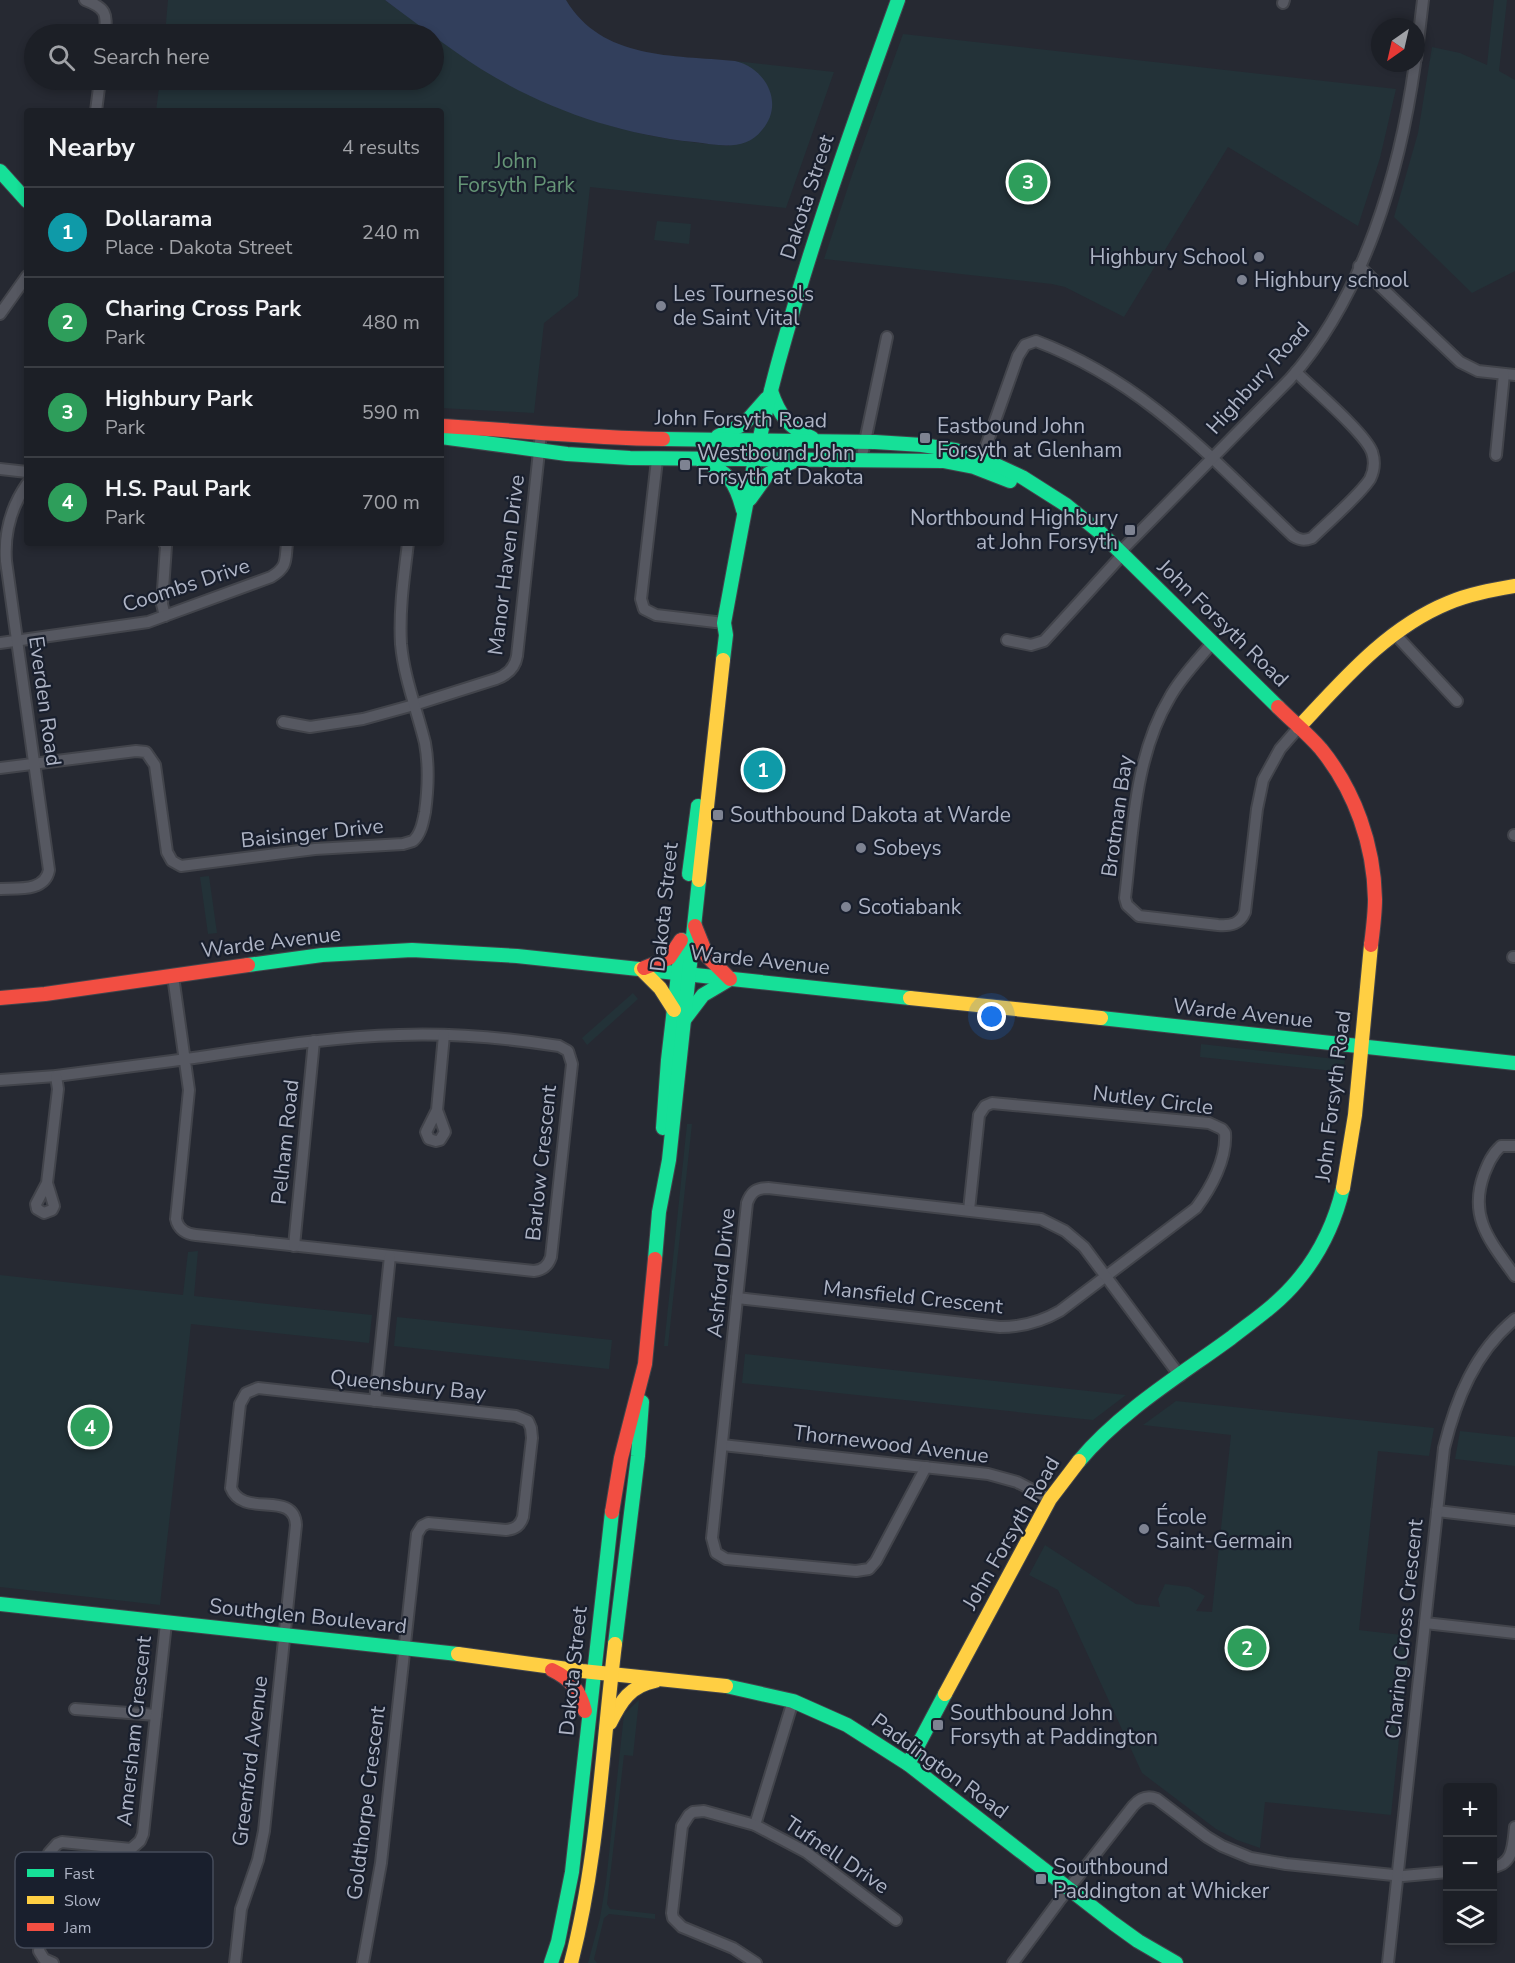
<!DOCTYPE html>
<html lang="en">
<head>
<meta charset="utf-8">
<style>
  :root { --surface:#1c1f26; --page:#292c32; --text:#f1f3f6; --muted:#a0a2a7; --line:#3a3d43; --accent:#db2777 }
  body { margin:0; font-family:"Nunito Sans",sans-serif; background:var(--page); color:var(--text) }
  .controls { position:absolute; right:18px; bottom:18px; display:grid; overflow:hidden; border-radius:6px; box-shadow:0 3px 9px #0003 }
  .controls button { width:54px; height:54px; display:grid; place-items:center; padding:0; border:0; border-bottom:2px solid var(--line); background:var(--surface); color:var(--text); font:30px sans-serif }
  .compass { position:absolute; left:1371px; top:18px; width:54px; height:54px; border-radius:50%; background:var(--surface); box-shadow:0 3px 9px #0003; rotate:214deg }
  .you { position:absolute; left:992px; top:1017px; width:21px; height:21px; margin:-15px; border:4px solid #fff; border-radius:50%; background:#1a73e8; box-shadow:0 0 0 9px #1a73e833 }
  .badge { display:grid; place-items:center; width:39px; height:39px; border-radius:50%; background:var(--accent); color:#fff; font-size:20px; font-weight:700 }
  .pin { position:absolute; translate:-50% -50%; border:3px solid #fff; box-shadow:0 2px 6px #0006 }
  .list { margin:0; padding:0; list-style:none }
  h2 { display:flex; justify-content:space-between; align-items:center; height:78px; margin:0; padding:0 24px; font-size:26px }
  h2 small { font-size:20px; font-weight:400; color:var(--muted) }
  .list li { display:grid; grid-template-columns:39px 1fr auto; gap:18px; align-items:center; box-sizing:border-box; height:90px; padding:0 24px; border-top:2px solid var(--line) }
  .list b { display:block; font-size:22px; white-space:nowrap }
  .list p { margin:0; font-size:20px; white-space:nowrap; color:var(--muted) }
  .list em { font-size:20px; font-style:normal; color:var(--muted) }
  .icon { flex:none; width:33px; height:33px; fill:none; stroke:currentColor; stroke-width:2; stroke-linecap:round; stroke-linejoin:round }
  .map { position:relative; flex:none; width:1515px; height:1963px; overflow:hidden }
  .search { position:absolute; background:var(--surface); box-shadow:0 3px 9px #0003; left:24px; top:24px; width:420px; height:66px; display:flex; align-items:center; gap:15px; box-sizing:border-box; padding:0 21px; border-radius:33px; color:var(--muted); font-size:22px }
  .panel { position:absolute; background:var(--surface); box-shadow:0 3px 9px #0003; left:24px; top:108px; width:420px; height:438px; border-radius:6px }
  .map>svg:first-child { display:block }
  .green { fill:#233238 }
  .water { fill:#323f5c }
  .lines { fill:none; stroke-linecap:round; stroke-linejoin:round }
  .street-casing { stroke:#42444b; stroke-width:14 }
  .fast-casing { stroke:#42444b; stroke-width:16 }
  .slow-casing { stroke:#42444b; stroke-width:16 }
  .jam-casing { stroke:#42444b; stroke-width:16 }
  .street { stroke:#565861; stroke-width:10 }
  .fast { stroke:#16e098; stroke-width:14 }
  .slow { stroke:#ffcf43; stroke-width:14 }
  .jam { stroke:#f24e42; stroke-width:14 }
  .poi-dot { fill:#7e8392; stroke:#191f2d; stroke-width:2 }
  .labels { text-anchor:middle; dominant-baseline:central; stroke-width:4.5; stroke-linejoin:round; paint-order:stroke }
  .park-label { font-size:21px; fill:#659576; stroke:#191f2d }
  .street-label { font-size:21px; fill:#aeb4c5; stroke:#191f2d }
  .poi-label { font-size:21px; fill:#aeb4c5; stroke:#191f2d; text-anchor:start }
  .key { fill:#191f2d; stroke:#464c5b; stroke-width:1.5 }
  .key-label { font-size:16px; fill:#aeb4c5 }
</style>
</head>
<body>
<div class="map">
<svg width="1515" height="1963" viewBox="0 0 1515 1963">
  <rect width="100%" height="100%" fill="#262932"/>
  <g class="green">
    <path d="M168,0h217l47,34h-267z"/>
    <path d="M1494,0h13l-8,71 16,9v191l-43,22 -78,-76 24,-84 14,-86 28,6 27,12z"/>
    <path d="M903,34l493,55 -16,69 -22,68 -130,-79 -104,170 -59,-30 -13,-3 -228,-25 29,-87z"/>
    <path d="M434,36c62,45 129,80 205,97 29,7 60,10 90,13l12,-83 -6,-2 99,11 -48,136 -196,-21 -12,109 -34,27 -10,90 -93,-5v-297h-285l4,-31h274z"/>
    <path d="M657,221l34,3 -2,20 -35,-4z"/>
    <path d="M209,876l8,57 -9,1 -8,-57z"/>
    <path d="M633,993l5,6 -51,46 -5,-7z"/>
    <path d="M1201,1044l144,16 -2,12 -143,-15z"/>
    <path d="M687,1124h5l-24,222h-4z"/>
    <path d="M198,1251l-4,45 178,19 -3,28 -178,-19 -31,281 -160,-18v-312l183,20 5,-43z"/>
    <path d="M397,1317l215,23 -3,29 -215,-23z"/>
    <path d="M745,1354l381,41 -33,25 -351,-37z"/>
    <path d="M1176,1401l258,27 -5,28 -51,-5 -19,179 51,6 -19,179 -126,-13 -5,46 -23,-8 -21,-11 -74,-56 -84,-183 -29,-15 16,-30 91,59 24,3 -2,-8 7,-15 24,3 16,9 -9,15 16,1 19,-177 -88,-10z"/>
    <path d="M1460,1431l55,6v29l-60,-7z"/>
    <path d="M639,1700l-6,56 -9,-1 -17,149 3,5 45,5v5l-46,-5 -5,4 -10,41 3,4h-9l12,-45 6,-36 18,-168z"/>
  </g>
  <path class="water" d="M385,0h181c36,60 107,55 169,61 31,7 50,43 27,69 -17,22 -44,15 -68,12 -75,-8 -149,-33 -213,-73 -34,-22 -64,-45 -96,-69z"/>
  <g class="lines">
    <g class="street-casing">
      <g id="street">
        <path d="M85,0c21,8 22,13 20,34"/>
        <path d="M1283,3l1,-3"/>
        <path d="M1416,59l7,-59"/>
        <path d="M96,111l4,-31"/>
        <path d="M1359,266l101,96 18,9 37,4"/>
        <path d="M0,314l27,-38"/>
        <path d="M863,451l24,-114"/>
        <path d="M1496,455l8,-81"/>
        <path d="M657,460l-16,139 3,10 12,6 68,8"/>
        <path d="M980,463l38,-107 7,-11 11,-4c109,41 175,117 257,195 7,4 11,5 19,2 15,-15 47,-42 58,-59 4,-8 5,-18 2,-27 -7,-19 -59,-63 -76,-80"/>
        <path d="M0,469l27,3"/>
        <path d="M164,543l2,3 -4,58 3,12"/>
        <path d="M1120,552l170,-173c74,-83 110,-207 125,-316"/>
        <path d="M1394,633l63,68"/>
        <path d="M1007,640l24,5 13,-4 79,-87"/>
        <path d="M1213,642c-15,18 -32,35 -43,55 -36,60 -37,134 -45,201l2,7 12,11 79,9c13,1 22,-1 27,-13l12,-103 6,-29 17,-31 19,-22"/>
        <path d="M0,643l148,-21 123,-45c17,-10 14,-17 16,-34"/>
        <path d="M283,722l27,5 53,-8 51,-14 82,-26c11,-4 19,-11 21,-23l24,-223"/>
        <path d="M0,768l136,-17 10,1 9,13 12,87 5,9 9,5 134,-17 88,-5 10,-3c8,-7 10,-19 12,-29 3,-22 4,-47 0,-69 -8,-33 -21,-65 -24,-99 -2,-34 3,-68 7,-101"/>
        <path d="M1514,835h1"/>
        <path d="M0,889c17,-1 45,3 49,-19l-43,-309c-2,-28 5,-54 21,-77"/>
        <path d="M1513,957h2"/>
        <path d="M0,1080l56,-4 116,-15 14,-2c70,-10 142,-22 213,-24 53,-2 108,3 160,11l9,5 4,13 -21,193c-3,9 -8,13 -17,14l-338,-36c-10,-1 -18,-6 -20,-16l13,-129 -16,-114"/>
        <path d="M437,1110l8,22 -5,8 -4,1 -7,-2 -3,-7 11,-22 7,-75"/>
        <path d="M1515,1146h-14c-9,8 -13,18 -17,28 -16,44 7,68 31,102"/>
        <path d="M47,1183l7,23 -2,4 -8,3 -7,-4 -1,-5 11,-21 11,-94 -2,-13"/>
        <path d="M294,1246l20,-205"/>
        <path d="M737,1298l263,29c22,0 41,-5 60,-16l136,-103c15,-20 31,-49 29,-75l-3,-4 -13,-6 -217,-20 -7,3 -6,9 -10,95"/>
        <path d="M375,1401l15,-145"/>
        <path d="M722,1445l266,29 29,8 33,17"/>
        <path d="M926,1467l-50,94 -7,8 -13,2 -130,-12 -10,-6 -4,-15 35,-335c4,-11 9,-15 21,-15l273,31 24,12 19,16 96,129"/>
        <path d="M1437,1511l78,9"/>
        <path d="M1425,1623l90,10"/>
        <path d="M75,1709l81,6"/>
        <path d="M755,1825l38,-124"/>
        <path d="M1492,1867c22,-2 21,-23 23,-40"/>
        <path d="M53,1963l-9,-4 -5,-8 10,-98 8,-9 5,-2 69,7 9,-8 3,-7 23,-211"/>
        <path d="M235,1963l6,-54 17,-49 6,-29 32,-306c-2,-36 -53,-6 -65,-37l9,-84 6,-11 12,-5 258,28 12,5 3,7 1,10 -9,79c-3,9 -8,12 -17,13l-78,-7 -6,3 -5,8 -36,329 -18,100"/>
        <path d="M756,1963l-23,-15 -51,-21 -9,-9 -1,-5 10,-87 7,-11 4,-3 11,-1 51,14 51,27 90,68"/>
        <path d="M1013,1963l46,-62 74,-95c7,-8 14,-11 24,-7l50,38 15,9 29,12 35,6 117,12 45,-4"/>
        <path d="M1388,1963l56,-515c12,-49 31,-96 71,-129"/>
      </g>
    </g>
    <g class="fast-casing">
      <g id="fast">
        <path d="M0,171l27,30"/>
        <path d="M771,391c8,24 18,37 41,47"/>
        <path d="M718,436l26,-12 22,-25"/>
        <path d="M441,437l126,17 63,4 313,3 31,6 36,14"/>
        <path d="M663,439l212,3 47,3 33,5 26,8 41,19 44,28 36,29 176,173"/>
        <path d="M702,461c27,11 34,22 41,49"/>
        <path d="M750,499l18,-25 26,-13"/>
        <path d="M723,660l3,-25 -2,-12c18,-97 34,-193 62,-288 32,-113 72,-224 112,-335"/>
        <path d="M689,874l9,-68"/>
        <path d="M248,965l74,-10 90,-5 105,6 393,42"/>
        <path d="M1101,1018l414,45"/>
        <path d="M684,1020l19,-25 27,-16"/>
        <path d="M663,1128l5,-68 14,-120"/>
        <path d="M655,1259l4,-47 10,-52 30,-280"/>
        <path d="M1079,1461c42,-50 100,-85 152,-123 23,-18 47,-34 66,-57 22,-26 38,-59 46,-93"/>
        <path d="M0,1604l458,50"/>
        <path d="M615,1644l23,-188 4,-54"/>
        <path d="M726,1686l67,15 54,24 61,39 205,159 25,18 38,22"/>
        <path d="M908,1764l37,-70"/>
        <path d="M551,1963l7,-21 14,-70 40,-360"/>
      </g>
    </g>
    <g class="slow-casing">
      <g id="slow">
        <path d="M1299,727c44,-47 88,-99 149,-124 21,-9 44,-13 67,-17"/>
        <path d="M699,880l24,-220"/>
        <path d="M641,969l19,19 14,22"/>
        <path d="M910,998l191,20"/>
        <path d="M1343,1188l12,-73 16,-170"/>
        <path d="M458,1654l124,17 144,15"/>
        <path d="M945,1694l105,-195 29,-38"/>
        <path d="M610,1723c11,-22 20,-37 45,-42"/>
        <path d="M571,1963c27,-104 31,-213 44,-319"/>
      </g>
    </g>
    <g class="jam-casing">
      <g id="jam">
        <path d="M441,426c74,4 148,12 222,13"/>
        <path d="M1278,707c14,14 30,27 43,42 34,42 53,96 54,150 0,15 -2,30 -4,46"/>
        <path d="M695,926l12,30 23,23"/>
        <path d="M644,968l25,-10 12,-18"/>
        <path d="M0,998l45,-4 203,-29"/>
        <path d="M612,1512l9,-54 24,-94 10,-105"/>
        <path d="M552,1670c19,9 28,21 33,41"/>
      </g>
    </g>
    <use href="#street" class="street"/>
    <use href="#fast" class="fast"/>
    <use href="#slow" class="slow"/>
    <use href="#jam" class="jam"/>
  </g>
  <g class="poi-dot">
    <circle cx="1259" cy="257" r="6"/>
    <circle cx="1242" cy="280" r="6"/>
    <circle cx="661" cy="306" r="6"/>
    <rect x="919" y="432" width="12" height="12" rx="3"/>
    <rect x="679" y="459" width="12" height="12" rx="3"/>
    <rect x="1124" y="524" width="12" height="12" rx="3"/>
    <rect x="712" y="809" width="12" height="12" rx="3"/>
    <circle cx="861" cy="848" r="6"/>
    <circle cx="846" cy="907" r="6"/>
    <circle cx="1144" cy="1529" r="6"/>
    <rect x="932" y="1719" width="12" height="12" rx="3"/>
    <rect x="1035" y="1873" width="12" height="12" rx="3"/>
  </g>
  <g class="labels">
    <g class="park-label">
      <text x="516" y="161">John<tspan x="516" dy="24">Forsyth Park</tspan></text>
    </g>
    <g class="street-label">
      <text transform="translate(807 197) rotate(-72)">Dakota Street</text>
      <text transform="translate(1258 378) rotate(-48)">Highbury Road</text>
      <text transform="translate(741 419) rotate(1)">John Forsyth Road</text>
      <text transform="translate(506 565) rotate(-83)">Manor Haven Drive</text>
      <text transform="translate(186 585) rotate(-18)">Coombs Drive</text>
      <text transform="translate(1223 623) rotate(44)">John Forsyth Road</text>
      <text transform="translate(45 701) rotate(82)">Everden Road</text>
      <text transform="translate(1117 816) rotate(-82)">Brotman Bay</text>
      <text transform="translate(312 833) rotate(-6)">Baisinger Drive</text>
      <text transform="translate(664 907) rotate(-84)">Dakota Street</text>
      <text transform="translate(271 942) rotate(-7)">Warde Avenue</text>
      <text transform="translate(760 960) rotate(6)">Warde Avenue</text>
      <text transform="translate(1243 1013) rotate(6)">Warde Avenue</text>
      <text transform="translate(1333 1096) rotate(-83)">John Forsyth Road</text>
      <text transform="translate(1153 1100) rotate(7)">Nutley Circle</text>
      <text transform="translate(285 1142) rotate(-84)">Pelham Road</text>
      <text transform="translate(541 1163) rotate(-84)">Barlow Crescent</text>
      <text transform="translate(721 1273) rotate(-84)">Ashford Drive</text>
      <text transform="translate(913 1297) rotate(6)">Mansfield Crescent</text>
      <text transform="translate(408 1385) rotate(6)">Queensbury Bay</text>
      <text transform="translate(891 1444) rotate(7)">Thornewood Avenue</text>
      <text transform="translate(1011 1533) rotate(-60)">John Forsyth Road</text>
      <text transform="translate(308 1616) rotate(6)">Southglen Boulevard</text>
      <text transform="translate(1404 1629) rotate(-84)">Charing Cross Crescent</text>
      <text transform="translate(573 1671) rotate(-84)">Dakota Street</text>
      <text transform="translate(134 1731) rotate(-84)">Amersham Crescent</text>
      <text transform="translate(250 1761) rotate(-83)">Greenford Avenue</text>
      <text transform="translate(940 1766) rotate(36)">Paddington Road</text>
      <text transform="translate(366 1803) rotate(-83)">Goldthorpe Crescent</text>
      <text transform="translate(837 1855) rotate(34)">Tufnell Drive</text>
    </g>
    <g class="poi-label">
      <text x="1247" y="257" text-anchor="end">Highbury School</text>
      <text x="1254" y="280">Highbury school</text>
      <text x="673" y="294">Les Tournesols<tspan x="673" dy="24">de Saint Vital</tspan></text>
      <text x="937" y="426">Eastbound John<tspan x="937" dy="24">Forsyth at Glenham</tspan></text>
      <text x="697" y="453">Westbound John<tspan x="697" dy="24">Forsyth at Dakota</tspan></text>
      <text x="1118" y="518" text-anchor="end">Northbound Highbury<tspan x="1118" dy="24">at John Forsyth</tspan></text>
      <text x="730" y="815">Southbound Dakota at Warde</text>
      <text x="873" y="848">Sobeys</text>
      <text x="858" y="907">Scotiabank</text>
      <text x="1156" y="1517">École<tspan x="1156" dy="24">Saint-Germain</tspan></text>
      <text x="950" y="1713">Southbound John<tspan x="950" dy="24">Forsyth at Paddington</tspan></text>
      <text x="1053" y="1867">Southbound<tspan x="1053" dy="24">Paddington at Whicker</tspan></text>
    </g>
  </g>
  <rect x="15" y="1852" width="198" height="96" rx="9" class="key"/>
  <rect x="27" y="1869" width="27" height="8" fill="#16e098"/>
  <rect x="27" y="1896" width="27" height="8" fill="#ffcf43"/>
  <rect x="27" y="1923" width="27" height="8" fill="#f24e42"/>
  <g class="key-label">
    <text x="64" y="1879">Fast</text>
    <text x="64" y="1906">Slow</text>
    <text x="64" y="1933">Jam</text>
  </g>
</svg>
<div class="controls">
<button>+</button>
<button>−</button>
<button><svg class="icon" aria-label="layers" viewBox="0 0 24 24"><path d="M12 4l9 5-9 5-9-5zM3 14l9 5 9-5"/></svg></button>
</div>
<svg class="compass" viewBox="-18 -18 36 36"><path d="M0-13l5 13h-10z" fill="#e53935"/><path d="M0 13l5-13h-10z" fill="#a0a2a7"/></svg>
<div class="you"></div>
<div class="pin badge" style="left:763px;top:770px;background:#0f9aa8">1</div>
<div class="pin badge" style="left:1247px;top:1648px;background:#2e9e5b">2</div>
<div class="pin badge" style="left:1028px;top:182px;background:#2e9e5b">3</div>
<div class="pin badge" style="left:90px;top:1427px;background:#2e9e5b">4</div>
<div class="search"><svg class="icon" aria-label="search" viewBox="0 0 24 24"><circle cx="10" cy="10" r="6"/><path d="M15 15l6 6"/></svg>Search here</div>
<section class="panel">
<h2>Nearby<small>4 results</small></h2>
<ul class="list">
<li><span class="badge" style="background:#0f9aa8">1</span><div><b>Dollarama</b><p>Place · Dakota Street</p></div><em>240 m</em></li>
<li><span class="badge" style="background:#2e9e5b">2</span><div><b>Charing Cross Park</b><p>Park</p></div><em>480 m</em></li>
<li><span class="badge" style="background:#2e9e5b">3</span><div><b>Highbury Park</b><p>Park</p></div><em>590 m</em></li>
<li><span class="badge" style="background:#2e9e5b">4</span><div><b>H.S. Paul Park</b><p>Park</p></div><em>700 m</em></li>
</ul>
</section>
</div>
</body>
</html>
